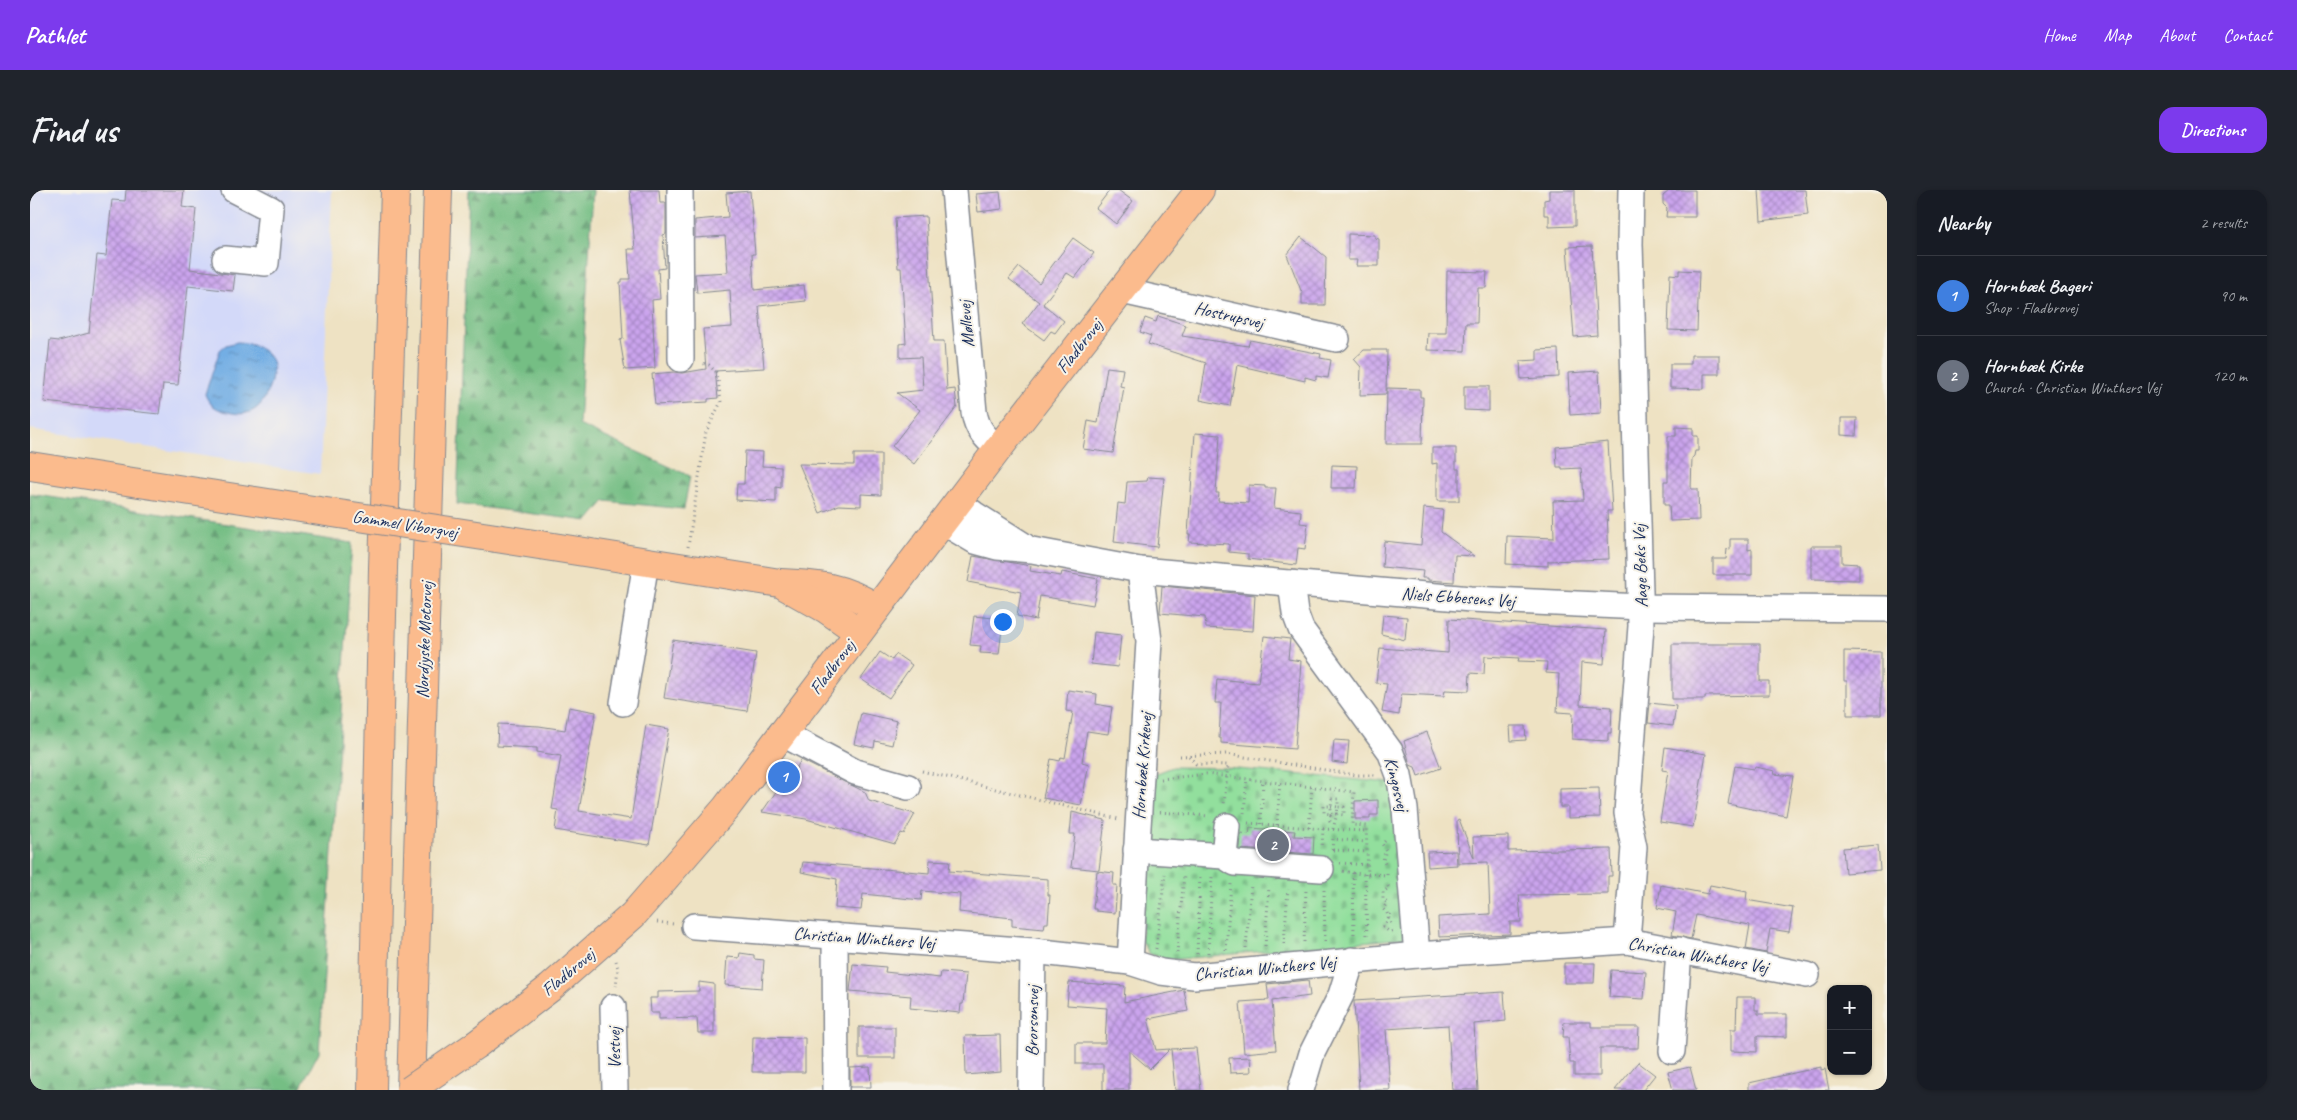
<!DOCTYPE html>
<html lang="en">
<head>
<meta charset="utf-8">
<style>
  :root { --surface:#171b24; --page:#20242c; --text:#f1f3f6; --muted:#9ea1a6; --line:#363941; --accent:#7c3aed }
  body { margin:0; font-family:Caveat,sans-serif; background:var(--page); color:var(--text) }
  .controls { position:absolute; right:15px; bottom:15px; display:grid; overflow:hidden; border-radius:10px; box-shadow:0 1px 4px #0004 }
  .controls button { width:45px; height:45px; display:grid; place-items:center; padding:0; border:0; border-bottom:1px solid var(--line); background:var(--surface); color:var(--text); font:25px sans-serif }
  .you { position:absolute; left:972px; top:431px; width:18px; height:18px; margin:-12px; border:4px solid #fff; border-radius:50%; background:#1a73e8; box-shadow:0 0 0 8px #1a73e833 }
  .badge { display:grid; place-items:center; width:32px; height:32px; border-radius:50%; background:var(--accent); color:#fff; font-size:16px; font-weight:700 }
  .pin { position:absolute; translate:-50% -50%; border:2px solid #fff; box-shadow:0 1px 5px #0006 }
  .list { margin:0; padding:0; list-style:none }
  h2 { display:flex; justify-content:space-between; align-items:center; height:65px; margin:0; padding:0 20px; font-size:21px }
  h2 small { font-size:16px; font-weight:400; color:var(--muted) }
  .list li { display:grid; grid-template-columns:32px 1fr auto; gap:15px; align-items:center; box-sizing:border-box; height:80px; padding:0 20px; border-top:1px solid var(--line) }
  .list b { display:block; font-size:19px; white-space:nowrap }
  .list p { margin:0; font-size:16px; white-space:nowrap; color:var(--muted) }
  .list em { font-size:16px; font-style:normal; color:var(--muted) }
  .map { position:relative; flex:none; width:1857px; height:900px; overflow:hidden; border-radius:15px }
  header { display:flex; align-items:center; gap:30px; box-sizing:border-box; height:70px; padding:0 25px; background:var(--accent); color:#fff }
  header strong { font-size:24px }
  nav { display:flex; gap:28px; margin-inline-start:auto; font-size:18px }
  .intro { display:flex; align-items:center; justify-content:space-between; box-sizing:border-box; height:120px; padding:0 30px }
  h1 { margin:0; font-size:35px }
  .button { padding:12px 22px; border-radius:15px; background:var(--accent); color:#fff; font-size:18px; font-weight:700 }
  main { display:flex; gap:30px; padding:0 30px }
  aside { flex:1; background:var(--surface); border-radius:15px; box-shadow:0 1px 4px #0004 }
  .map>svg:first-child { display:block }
  .built { fill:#d3d9f9 }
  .forest { fill:url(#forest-firs); stroke:#487671 }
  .cemetery { fill:url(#cemetery-stones); stroke:#56877e }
  .water { fill:url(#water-ripples); stroke:#476ea1 }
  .building { fill:url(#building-cross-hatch) }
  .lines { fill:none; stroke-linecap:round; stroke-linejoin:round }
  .minor-casing { stroke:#848890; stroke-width:28 }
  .major-casing { stroke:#848890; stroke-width:30 }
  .highway-casing { stroke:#848890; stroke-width:30 }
  .path { stroke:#848890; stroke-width:3; stroke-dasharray:1 4; stroke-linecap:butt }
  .minor { stroke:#fff; stroke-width:25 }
  .major { stroke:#fbbb8d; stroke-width:28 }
  .highway { stroke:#fbbb8d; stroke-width:28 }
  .major-bridge-casing { stroke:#848890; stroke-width:30; stroke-linecap:butt }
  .major-bridge { stroke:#fbbb8d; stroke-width:28 }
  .labels { text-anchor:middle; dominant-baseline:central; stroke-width:4; stroke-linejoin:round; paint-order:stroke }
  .street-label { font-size:18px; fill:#1b2f5e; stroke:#f7f3e8 }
</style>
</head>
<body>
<header>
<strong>Pathlet</strong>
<nav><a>Home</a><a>Map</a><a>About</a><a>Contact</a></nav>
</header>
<div class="intro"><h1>Find us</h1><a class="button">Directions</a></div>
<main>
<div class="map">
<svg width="1857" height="900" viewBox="0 0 1857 900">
  <defs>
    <pattern id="forest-firs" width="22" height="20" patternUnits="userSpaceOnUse" patternTransform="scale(1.25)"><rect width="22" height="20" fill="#75be84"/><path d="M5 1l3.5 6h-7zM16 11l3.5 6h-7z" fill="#5f9b6f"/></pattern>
    <pattern id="cemetery-stones" width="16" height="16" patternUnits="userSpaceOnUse" patternTransform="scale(1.25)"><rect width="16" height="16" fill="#92df9d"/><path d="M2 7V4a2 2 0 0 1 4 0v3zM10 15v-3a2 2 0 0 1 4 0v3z" fill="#7dc08a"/></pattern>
    <pattern id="water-ripples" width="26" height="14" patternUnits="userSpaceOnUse" patternTransform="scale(1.25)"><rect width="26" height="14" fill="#73aee4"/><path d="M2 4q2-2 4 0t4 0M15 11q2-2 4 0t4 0" fill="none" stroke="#5e8ebc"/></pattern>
    <pattern id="building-cross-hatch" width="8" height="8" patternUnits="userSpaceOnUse" patternTransform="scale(1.25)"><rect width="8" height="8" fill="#cba4ed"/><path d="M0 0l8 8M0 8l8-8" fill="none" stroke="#a486c3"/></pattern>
  </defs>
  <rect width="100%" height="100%" fill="#f7f3e8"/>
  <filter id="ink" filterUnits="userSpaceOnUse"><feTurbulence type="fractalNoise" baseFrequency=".02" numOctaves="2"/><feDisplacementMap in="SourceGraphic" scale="10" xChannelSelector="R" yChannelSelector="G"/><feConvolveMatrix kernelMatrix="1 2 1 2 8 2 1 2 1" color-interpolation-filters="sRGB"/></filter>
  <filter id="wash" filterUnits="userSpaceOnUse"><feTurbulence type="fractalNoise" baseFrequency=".0096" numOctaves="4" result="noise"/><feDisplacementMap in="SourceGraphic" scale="20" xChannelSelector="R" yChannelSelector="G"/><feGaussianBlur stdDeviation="1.12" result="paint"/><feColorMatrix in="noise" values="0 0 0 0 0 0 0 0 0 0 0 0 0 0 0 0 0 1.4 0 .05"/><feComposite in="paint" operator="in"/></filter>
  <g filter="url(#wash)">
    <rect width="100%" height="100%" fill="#eee2c3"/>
    <path class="built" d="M0,0h302l-12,284 -290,-45z"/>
    <g class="forest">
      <path d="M439,0h124l-14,235 111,51 -6,33 -79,-8 -17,20 -131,-17z"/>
      <path d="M0,304l322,49 -33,509 -20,38h-269z"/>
    </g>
    <path class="cemetery" d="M1143,577l53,1 166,15 13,155 -237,22 -18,-6 -9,-14 11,-165z"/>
    <path class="water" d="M207,152c12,0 31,7 35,20 2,6 0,13 -1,19 -6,23 -17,38 -43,31 -11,-2 -19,-7 -23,-18l15,-44 6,-5z"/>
    <g id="blocks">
      <g class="building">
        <path d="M96,0h58l-2,17 14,2 -6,60 45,6 -2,16 -45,-5 -10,99 -15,-1 -4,30 -115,-12 6,-62 9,1 30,-8 8,-78 9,1 6,-56 13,1z"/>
        <path d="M600,0h29l1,13h6v31l-3,1 2,33 -7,1 2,30 -8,1 3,68 -30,2 -5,-30 3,-1 -3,-57h2v-3h8l-2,-30h7z"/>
        <path d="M1080,0h8l15,11 -17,23 -20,-16z"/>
        <path d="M1519,0h26v36l-26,1v-12h-5v-15l5,-1z"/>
        <path d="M1640,0h25v27h-29l1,-9 -4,-4v-8z"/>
        <path d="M1729,0h46l3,25 -47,6z"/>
        <path d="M720,1l5,63h-3l2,36 50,-5 2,16 -47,5 5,62 -49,3 3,27 -10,1v3l-53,3 -3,-31 22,-2 8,1 24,-4 -3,-40 29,-2 -2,-37 -33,3 -2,-19 33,-2 -3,-36 -30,2v-18l33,-3 -2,-24z"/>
        <path d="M970,2l2,17 -24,3 -2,-18z"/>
        <path d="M896,26l8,125h10l3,49 8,-1 2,18 -43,57 -22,-18 28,-36 -23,-17 26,-3 -2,-33 -21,1v-14l6,-1 -5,-75h-3l-3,-50z"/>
        <path d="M1318,44l27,1v3l4,1v27h-23l1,-6h-9z"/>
        <path d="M1271,47l25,20 -1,48h-23v-12l-15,-38z"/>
        <path d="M1043,48l21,15 -19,25 -8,-5 -24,31 21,17 -9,12 -4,-2 -7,9 -22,-16 17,-22 -30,-23 10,-12 20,16z"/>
        <path d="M1562,56l5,89 -23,2 -7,-90z"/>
        <path d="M1649,80l20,1 -2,60 -29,-1 2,-56 9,1z"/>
        <path d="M1417,81l40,1 -1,16h-8l-1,35h-11l-1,28 -38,-1 1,-17h18z"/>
        <path d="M1128,126l28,9 -4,11 66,10 2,-6 71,14 -1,4 11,2 -3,18 -12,-2v4l-11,-3v4l-68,-16 -7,41 -30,-6 6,-37 -58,-19 3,-8 -11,-4 5,-14 11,4z"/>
        <path d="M1528,159l1,28 -38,2 -1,-18 17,-1v-10z"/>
        <path d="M1334,160h23l-1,44 -26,1 1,-28 -7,-8z"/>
        <path d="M1661,165h28v19h-15v15l-34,-1v-24h21z"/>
        <path d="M1077,177l16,2 -3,17 4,1 -11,66 -30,-4 5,-28 10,2z"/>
        <path d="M1569,181l2,42 -31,2 -2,-42z"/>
        <path d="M1434,196h25v25l-25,-1z"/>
        <path d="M1357,198l33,1v8h3l-1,47h-36z"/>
        <path d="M1811,228h16l-1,18 -15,-1z"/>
        <path d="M1646,237l17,1v8h5v15h-3l-1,5 -2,2 -1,31h7l1,31 -29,1 -1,-16h-5v-24h4v-45h8z"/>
        <path d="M1165,243l25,2 -4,58h3l-1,8 30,2 1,-18 16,1v2h11l-2,20 27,3 -1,12 8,1 -3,25 -7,-1 -2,17 -48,-6v-5l-19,-2v-8l-40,-2 1,-8h-2z"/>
        <path d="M1578,252l4,69h-5l2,48 -61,2v5l-42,-2 1,-28 47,2 -1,-37 30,-1 -2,-32 -19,1v-2h-5l-1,-20z"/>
        <path d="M1402,258h24v21h3v32h-22v-38l-5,1z"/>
        <path d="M715,261l18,1 -1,14 19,1v21l-5,-1v15l-40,-2 1,-16h7z"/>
        <path d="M824,264h27v41l-20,-1v12l-22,-1 -19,8 -21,-49 55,1z"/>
        <path d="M1302,275l25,1 -1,22h-25z"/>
        <path d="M1118,287l16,1 -7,69 -43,-5 4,-39 7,1 2,-22 20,-1z"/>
        <path d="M1394,318l19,2 -2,22 33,24 -19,-1 -1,27 -26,-2v-2h-6l1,-7 -41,-4 2,-26 37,4z"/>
        <path d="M1700,349h18v11l4,-1v26h-39v-16h13l1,-10 3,1z"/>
        <path d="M1781,356h31v17l17,1v16l-48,-1z"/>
        <path d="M943,366l58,10 -1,5 31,5 1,-4 36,7 -5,26 -53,-9 -4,24 -19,-4 4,-24 -53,-10z"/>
        <path d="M1132,396l93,9 -2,36 -47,-3 -1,-11 -45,-4z"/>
        <path d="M1353,425l24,2 -2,23 -24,-6z"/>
        <path d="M944,426l29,3 -4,35 -19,-1 1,-7 -11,-1z"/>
        <path d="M1419,429l157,11 -2,34 -22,-2 -2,43 32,2 -1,26h-3v8l-36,-2 1,-26 -16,-1 2,-38 -13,-1 1,-11 -29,-1 1,-3 -34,-2 -1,18 -14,-1 -1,18 -24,-1 -1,6 -43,-2 -2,21 -17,-3 5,-28 -11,-1 4,-35 68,5z"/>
        <path d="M1064,442l27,3 -3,32 -27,-3z"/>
        <path d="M1234,446l26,3 -2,20 13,2 -6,88 -74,-6v-5h-2l2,-35h-6l2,-24 41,4z"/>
        <path d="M643,450l83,13 -9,58 -83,-13z"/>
        <path d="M1642,454h88v37h9v14l-64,1v3h-33z"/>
        <path d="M1814,461l37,1v63h-34v-34h-3z"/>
        <path d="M850,462l12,8 4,-6 16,11 -23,33 -28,-19z"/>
        <path d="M1038,500l29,4 -1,10 16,3 -4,27 -21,-3 -5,31 7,2 -8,41 -38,-7 8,-39 9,2 1,-4 4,1 8,-46 -7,-1z"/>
        <path d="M1620,513l26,3 -3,20 -25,-3z"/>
        <path d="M539,517l27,5 -17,99 52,8 15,-94 23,4 -20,116 -94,-15 3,-20 -6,-1 9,-53 -24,-4v-4l-40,-2 1,-22 41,2 26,4z"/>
        <path d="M831,523l36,8 -5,24 -17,-4 -1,7 -20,-4z"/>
        <path d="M1480,536h15l1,14 -15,1z"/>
        <path d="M1397,542l14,36 -23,8 -3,-9 -5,-2 -6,-24z"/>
        <path d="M1304,550l15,1 -2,23 -15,-2z"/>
        <path d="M1635,557l41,7 -13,73 -33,-5 8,-51 -6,-1z"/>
        <path d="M771,570l64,32 4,9 46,13 -11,20 -3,-1 -6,11 -89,-25 -44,-7 18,-26 4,3z"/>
        <path d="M1705,576l19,3 1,-2 20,4 -1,3 19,2 -7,40 -58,-12z"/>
        <path d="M1569,598l1,29 -32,1v-11h-8v-18z"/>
        <path d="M1348,610v15h-8v4h-15v-18z"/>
        <path d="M1042,622l33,8 -6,50 -28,-3 4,-33h-5z"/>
        <path d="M1429,629l15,39 -1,-21 35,-1v15l103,-2 1,27h-4v18l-89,1 2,27h-11v12l-71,3 -1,-20 52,-3 -2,-52 -30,1 -1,-43z"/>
        <path d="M1220,638l45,3 -1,5 20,1 -1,17 -73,-5 1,-16 8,1z"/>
        <path d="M1848,655l2,25 -35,3 -2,-25z"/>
        <path d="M1426,661l1,14 -29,2 -1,-15z"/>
        <path d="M900,670l20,1 -1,10 99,8v16h2l-2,28h-3l-1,6 -32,-3v-8l-53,-6 1,-18 -38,-3 -1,9 -58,-6 -2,16 -26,-2 2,-29 -36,-7 2,-10 126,11z"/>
        <path d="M1067,681l17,2 -1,12h4l-2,28 -19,-2v-2h-3z"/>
        <path d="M1631,695l47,9 2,-9 37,7 -1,8 47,8 -4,24 -19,-3 -4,24 -20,-4 4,-24 -54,-10 -5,24 -19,-4 4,-23 -19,-4z"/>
        <path d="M710,763l14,2v4l10,1 -2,28 -37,-3 2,-28 12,1z"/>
        <path d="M1534,773h31l-1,20h-30z"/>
        <path d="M823,774l33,3 -1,5 55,6 1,-6 25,2 -3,30h-2l-1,9 -50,-5 1,-12 -61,-5z"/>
        <path d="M1581,780l35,2 -2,27 -35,-2z"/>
        <path d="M1278,790l2,16 -38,5 4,49 -32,3 -4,-51 29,-2 -2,-16z"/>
        <path d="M669,792l15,2v49h-16l-1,-15 -38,1v-6h-8l-1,-15h8v-6l41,-1z"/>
        <path d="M1039,792l56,4 -1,16 60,-12 4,21 -40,8 8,31 14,-1 -20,20 -21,-18v39h-26v-26h-27v-21h29l2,-35 -40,-3z"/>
        <path d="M1474,802l2,29 -32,3 4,66h-26l-4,-65 -62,4 4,61h-31l-5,-89z"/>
        <path d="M1707,807h18v13h3v4h29v23l-30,-1v16l-26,-1v-22h5z"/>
        <path d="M1534,832h27v5h48l-1,21h-38v28h-26v-13h-4l-2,-26h-5z"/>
        <rect x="829" y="837" width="36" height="31"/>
        <path d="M970,845l1,37 -35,3 -1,-39z"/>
        <path d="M723,847l52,1v34h-53z"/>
        <path d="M1166,858l5,42h-26l-4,-41z"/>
        <path d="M1220,867l1,15 -21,1 -1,-15z"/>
        <path d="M1608,872l17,13 -12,15h-28z"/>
        <path d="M840,877l1,20h-21v-19z"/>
        <path d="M1660,877l6,23h-23l-5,-18z"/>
        <path d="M1791,877v3l4,-1 4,21h-80v-7z"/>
      </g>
    </g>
  </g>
  <g filter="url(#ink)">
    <use href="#blocks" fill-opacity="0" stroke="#848890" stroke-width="1"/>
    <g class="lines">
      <g class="minor-casing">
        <g id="minor">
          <path d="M650,0l1,169"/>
          <path d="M924,0l20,222c3,18 11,25 24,37"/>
          <path d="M195,69l41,4 5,-54 -37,-19"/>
          <path d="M1092,101l215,48"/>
          <path d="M928,312l16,12 49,31"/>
          <path d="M913,332l32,19 22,6 35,3 108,20 331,29 170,8 246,2"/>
          <path d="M1261,393l4,30 6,16 89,122 9,24 6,34 12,146"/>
          <path d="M593,513l23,-141"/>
          <path d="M751,543l74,39 53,15"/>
          <path d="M1106,660l88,6 3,-30"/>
          <path d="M1194,666l11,7 86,6"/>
          <path d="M664,736l339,25 97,11 31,10 33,4 223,-21 210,-14 180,34"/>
          <path d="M805,746l1,154"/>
          <path d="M1597,751l7,-94 -7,-34 14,-187 -11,-382 1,-54"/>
          <path d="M1100,772l19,-321 -9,-71"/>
          <path d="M583,817l2,83"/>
          <path d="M1642,861l7,-101"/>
          <path d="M1001,900l2,-139"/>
          <path d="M1271,900l11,-37 29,-58 11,-35"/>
        </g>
      </g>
      <g class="major-casing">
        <g id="major">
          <path d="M0,276l283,44"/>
          <path d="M466,348l284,45c40,2 62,3 97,25"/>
          <path d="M755,396l41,23 33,23"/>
          <path d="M447,854l73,-56 83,-73 93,-107 272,-359 202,-259"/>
        </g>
      </g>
      <g class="highway-casing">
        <g id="highway">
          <path d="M342,900l11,-522 12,-378"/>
          <path d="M381,900l27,-900"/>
        </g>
      </g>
      <g class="path">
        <path d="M658,357l18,-115 15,-30 -4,-29 -8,-8 -8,-2"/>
        <path d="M1150,566l46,-2 130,21h19"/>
        <path d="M1159,566l7,8 32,1 -4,40"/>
        <path d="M892,581l196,48"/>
        <path d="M1131,589l45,-5 148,18 -2,33 14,1 2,49 -27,-4"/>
        <path d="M1301,616l7,1 -1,7h-6z"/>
        <path d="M1130,622l49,4"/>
        <path d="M1214,623l3,-35"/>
        <path d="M1218,633l75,6 -1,18"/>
        <path d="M1231,634l2,-44"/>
        <path d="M1247,635l3,-43"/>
        <path d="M1279,638l3,-41"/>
        <path d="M1293,639l43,2"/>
        <path d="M1303,639l4,-15 7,1v-8h-6v-8h-6l-1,7h-7v7l7,1 -1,7h3"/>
        <path d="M1355,651l-3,3 4,6 -3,10 3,6"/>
        <path d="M1302,660l1,-11 33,3"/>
        <path d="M1303,660l33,2"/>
        <path d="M1310,673l27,2"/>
        <path d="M1323,683l1,65"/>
        <path d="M1335,684l2,63"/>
        <path d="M1338,684l19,1v-2"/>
        <path d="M1358,696l1,2 -6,4v7l4,4 -4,6 4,4 4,11"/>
        <path d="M1294,700l1,51"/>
        <path d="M1361,724l-8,13 7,5 3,-1"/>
        <path d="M627,732l16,2"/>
        <path d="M1274,752l2,-53"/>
        <path d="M1254,754l4,-55"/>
        <path d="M1235,756l4,-59"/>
        <path d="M1216,758l5,-63"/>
        <path d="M1126,759l9,-75"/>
        <path d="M1196,760l5,-66"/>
        <path d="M1147,763l7,-78"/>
        <path d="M1178,763l4,-76"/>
        <path d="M1167,764l3,-78"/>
        <path d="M586,771l2,7 -2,18"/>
      </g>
      <use href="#minor" class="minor"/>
      <use href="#major" class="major"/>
      <use href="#highway" class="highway"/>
      <g class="major-bridge-casing">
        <g id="major-bridge">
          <path d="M283,320l183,28"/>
          <path d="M380,900l67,-46"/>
        </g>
      </g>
      <use href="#major-bridge" class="major-bridge"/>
    </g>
  </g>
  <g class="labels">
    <g class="street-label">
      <text transform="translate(1199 125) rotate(13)">Hostrupsvej</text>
      <text transform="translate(936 134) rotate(-95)">Møllevej</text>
      <text transform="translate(1049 156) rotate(-52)">Fladbrovej</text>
      <text transform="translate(375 334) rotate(9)">Gammel Viborgvej</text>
      <text transform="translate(1610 376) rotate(-92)">Aage Beks Vej</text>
      <text transform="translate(1428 407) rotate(4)">Niels Ebbesens Vej</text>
      <text transform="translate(394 450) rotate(-88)">Nordjyske Motorvej</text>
      <text transform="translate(802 477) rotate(-53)">Fladbrovej</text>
      <text transform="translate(1112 576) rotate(-86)">Hornbæk Kirkevej</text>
      <text transform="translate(1367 594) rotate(76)">Kingosvej</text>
      <text transform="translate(834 748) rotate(4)">Christian Winthers Vej</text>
      <text transform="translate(1668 765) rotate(10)">Christian Winthers Vej</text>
      <text transform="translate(1235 778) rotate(-5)">Christian Winthers Vej</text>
      <text transform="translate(538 782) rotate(-40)">Fladbrovej</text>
      <text transform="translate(1002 831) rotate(-89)">Brorsonsvej</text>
      <text transform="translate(584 858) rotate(-91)">Vestvej</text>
    </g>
  </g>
</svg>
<div class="controls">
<button>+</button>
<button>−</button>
</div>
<div class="you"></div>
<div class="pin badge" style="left:754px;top:587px;background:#3f7fe0">1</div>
<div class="pin badge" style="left:1243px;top:655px;background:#6b7280">2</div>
</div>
<aside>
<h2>Nearby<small>2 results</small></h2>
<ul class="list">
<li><span class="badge" style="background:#3f7fe0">1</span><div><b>Hornbæk Bageri</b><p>Shop · Fladbrovej</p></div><em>90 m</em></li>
<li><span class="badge" style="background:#6b7280">2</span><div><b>Hornbæk Kirke</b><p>Church · Christian Winthers Vej</p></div><em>120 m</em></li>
</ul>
</aside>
</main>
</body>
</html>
